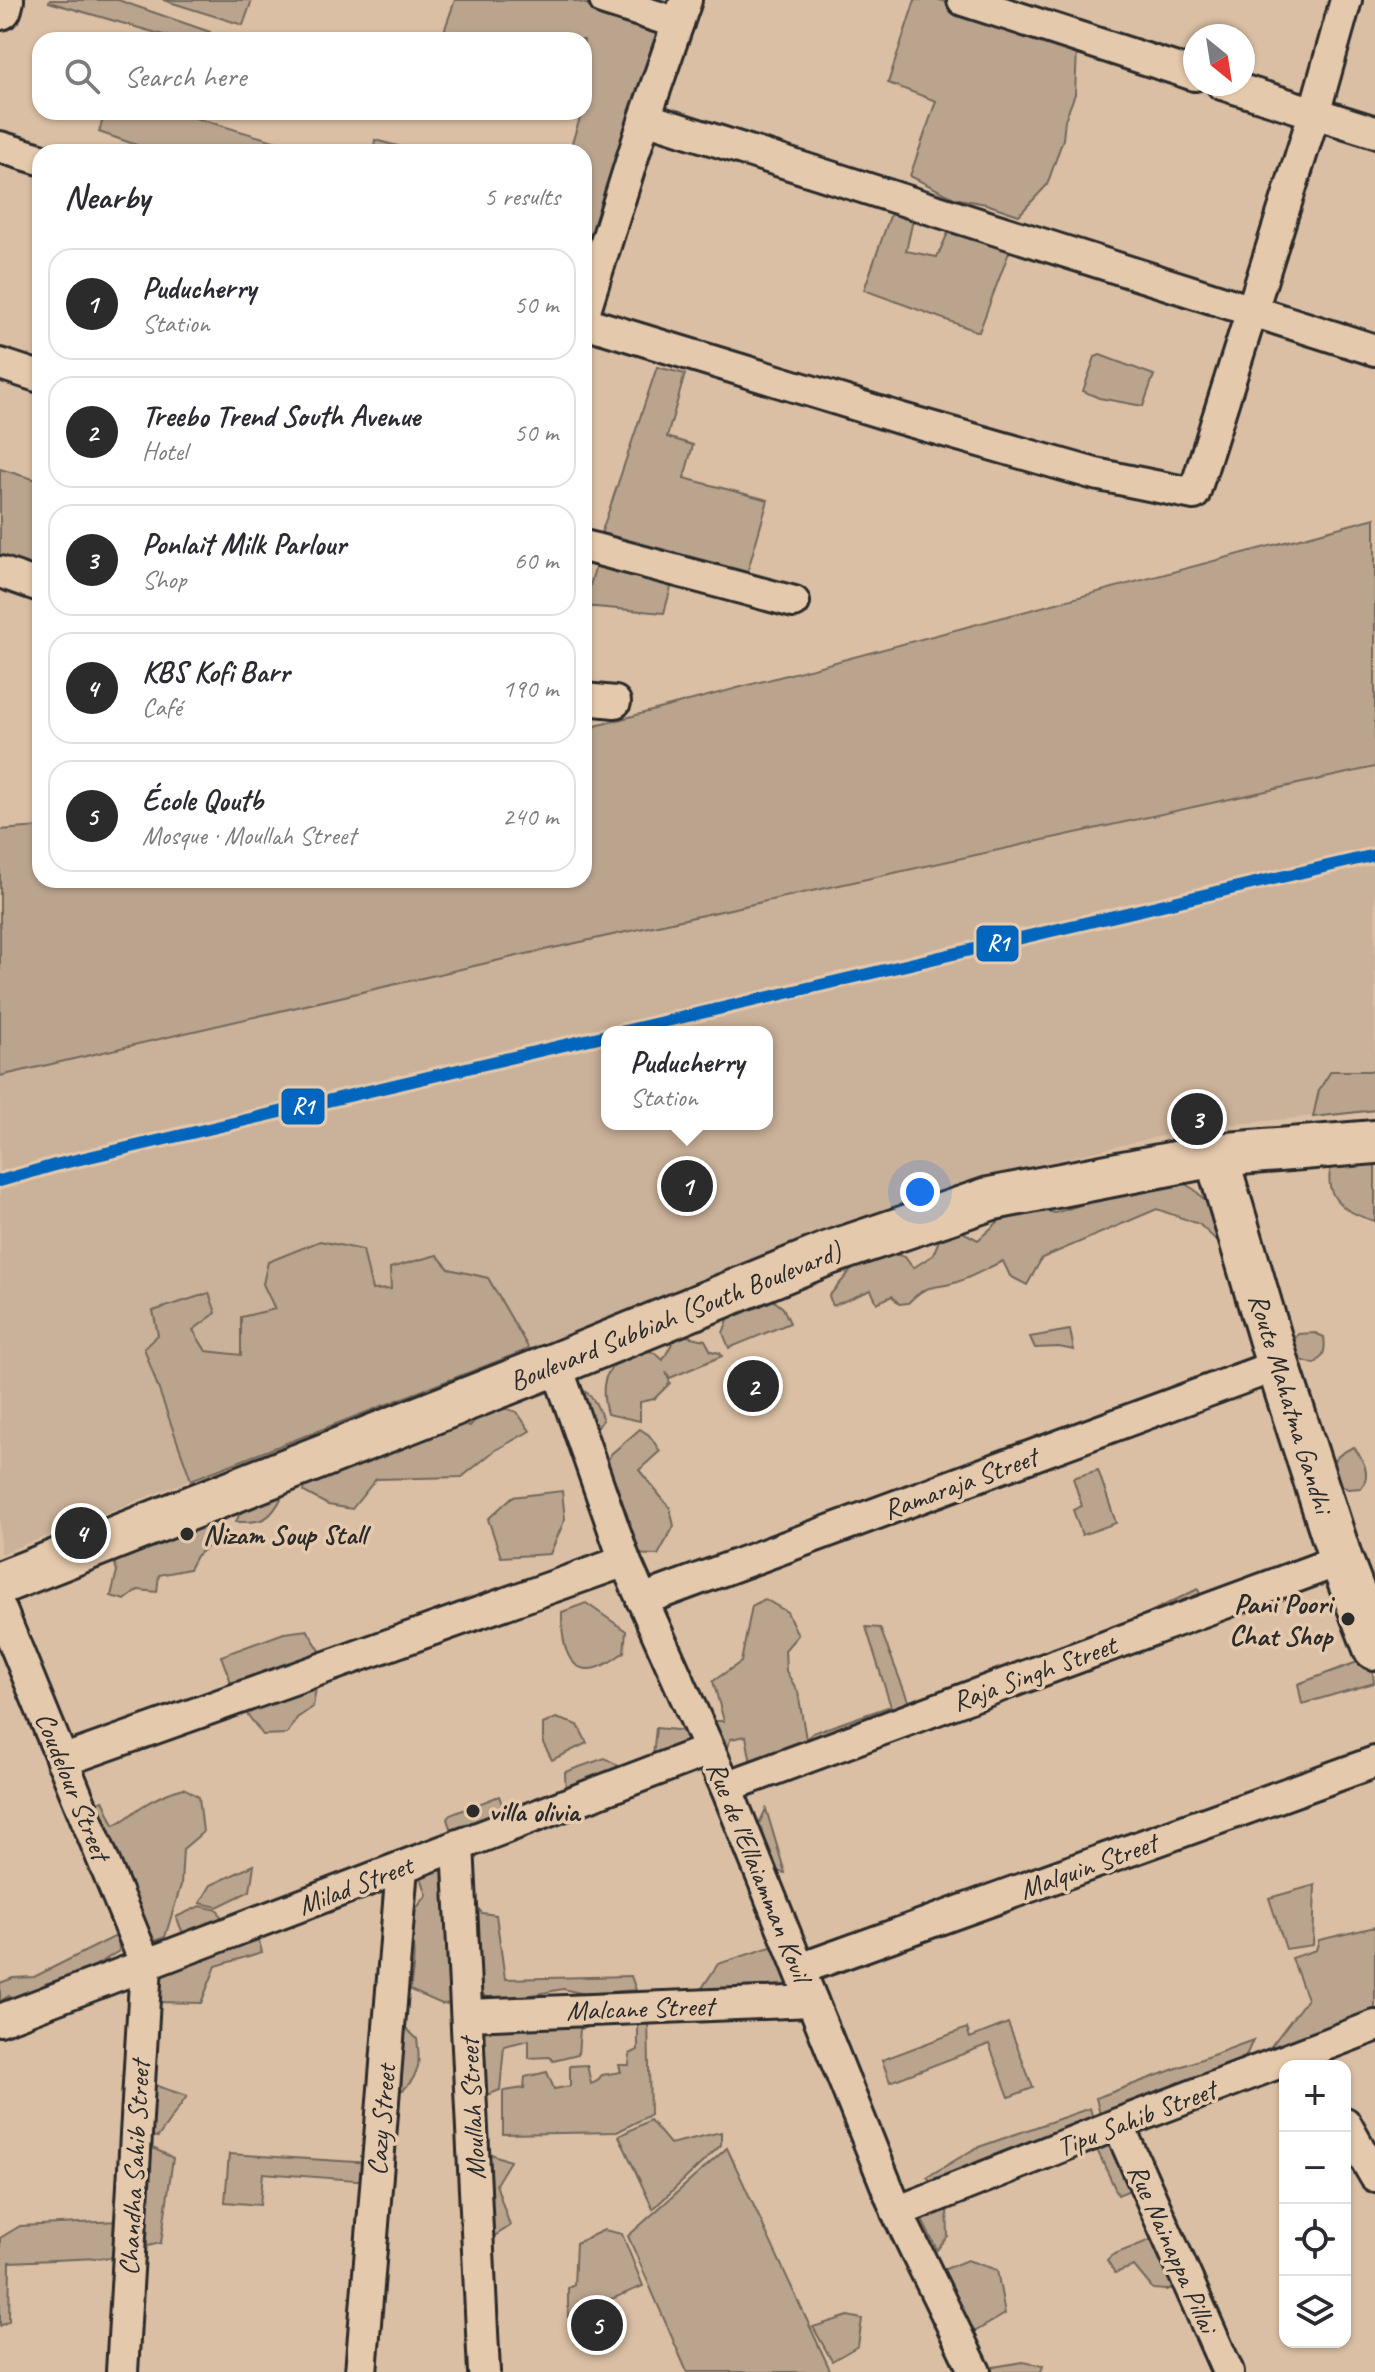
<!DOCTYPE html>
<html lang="en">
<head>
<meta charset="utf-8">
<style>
  :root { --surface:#fff; --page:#f7f7f7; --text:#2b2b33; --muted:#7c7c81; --line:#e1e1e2; --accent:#2b2b2b }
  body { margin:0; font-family:Caveat,sans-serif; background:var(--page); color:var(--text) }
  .controls { position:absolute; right:24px; bottom:24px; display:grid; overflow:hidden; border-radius:16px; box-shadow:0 2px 6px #0004 }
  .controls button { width:72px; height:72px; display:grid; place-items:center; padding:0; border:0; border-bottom:2px solid var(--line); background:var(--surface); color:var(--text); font:40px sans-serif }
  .compass { position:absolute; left:1183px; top:24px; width:72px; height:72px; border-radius:50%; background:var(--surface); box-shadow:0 2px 6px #0004; rotate:150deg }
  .you { position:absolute; left:920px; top:1192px; width:28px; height:28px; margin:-20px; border:6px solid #fff; border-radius:50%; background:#1a73e8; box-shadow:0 0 0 12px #1a73e833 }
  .badge { display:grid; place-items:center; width:52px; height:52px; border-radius:50%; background:var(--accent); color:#fff; font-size:26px; font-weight:700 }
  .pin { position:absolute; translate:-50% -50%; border:4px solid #fff; box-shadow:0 2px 8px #0006 }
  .popup { position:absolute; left:601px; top:1026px; width:172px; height:104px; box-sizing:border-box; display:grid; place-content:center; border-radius:16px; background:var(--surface); filter:drop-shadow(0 2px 6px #0005); font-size:26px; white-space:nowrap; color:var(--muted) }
  .popup b { font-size:30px; color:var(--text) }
  .popup::after { content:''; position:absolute; left:50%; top:100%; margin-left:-16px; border:16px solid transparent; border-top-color:var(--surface) }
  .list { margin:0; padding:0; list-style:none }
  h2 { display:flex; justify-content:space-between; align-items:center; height:104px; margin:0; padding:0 32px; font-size:34px }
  h2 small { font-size:26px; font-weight:400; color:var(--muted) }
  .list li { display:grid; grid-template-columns:52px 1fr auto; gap:24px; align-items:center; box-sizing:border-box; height:112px; margin:0 16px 16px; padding:0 16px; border:2px solid var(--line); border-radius:24px }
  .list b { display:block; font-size:30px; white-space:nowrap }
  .list p { margin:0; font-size:26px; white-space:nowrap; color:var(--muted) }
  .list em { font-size:26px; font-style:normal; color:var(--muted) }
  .icon { flex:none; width:44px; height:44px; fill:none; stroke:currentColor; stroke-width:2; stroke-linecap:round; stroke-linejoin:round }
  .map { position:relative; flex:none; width:1375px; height:2372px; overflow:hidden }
  .search { position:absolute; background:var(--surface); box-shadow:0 2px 6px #0004; left:32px; top:32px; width:560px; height:88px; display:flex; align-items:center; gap:20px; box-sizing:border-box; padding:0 28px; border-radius:24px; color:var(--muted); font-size:30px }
  .panel { position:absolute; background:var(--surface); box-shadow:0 2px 6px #0004; left:32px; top:144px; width:560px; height:744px; border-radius:24px }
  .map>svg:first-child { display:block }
  .built { fill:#cab199; fill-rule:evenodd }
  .green { fill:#baa48e; stroke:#72685c; stroke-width:2 }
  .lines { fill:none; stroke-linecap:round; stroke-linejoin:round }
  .street-casing { stroke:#2b2b2b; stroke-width:36 }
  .secondary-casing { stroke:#2b2b2b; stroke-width:48 }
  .street { stroke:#e5c9ac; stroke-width:30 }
  .secondary { stroke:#e5c9ac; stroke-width:42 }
  .rail-1-casing { stroke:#e5c9ac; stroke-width:18 }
  .rail-1 { stroke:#0065bd; stroke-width:12 }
  .poi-dot { fill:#2b2b2b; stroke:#e5c9ac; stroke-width:3 }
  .labels { text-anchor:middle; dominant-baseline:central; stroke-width:7; stroke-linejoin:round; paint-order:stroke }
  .street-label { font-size:28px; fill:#2b2b2b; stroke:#e5c9ac }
  .poi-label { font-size:28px; font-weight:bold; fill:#2b2b2b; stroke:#e5c9ac; text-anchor:start }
  .line-badge { stroke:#e5c9ac; stroke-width:3 }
  .badge-label { font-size:22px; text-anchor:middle; font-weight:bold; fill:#fff }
</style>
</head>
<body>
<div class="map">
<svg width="1375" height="2372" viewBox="0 0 1375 2372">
  <rect width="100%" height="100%" fill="#dabfa4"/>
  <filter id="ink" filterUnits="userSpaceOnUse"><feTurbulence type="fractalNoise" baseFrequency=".0125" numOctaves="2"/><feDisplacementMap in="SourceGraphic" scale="16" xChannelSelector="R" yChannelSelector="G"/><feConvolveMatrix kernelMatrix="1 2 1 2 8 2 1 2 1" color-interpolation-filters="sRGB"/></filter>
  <g filter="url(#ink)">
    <path class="built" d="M1375,518v592l-179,18 -216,50 -593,225 -387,151v-663l40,-11h544zM607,1032h160v92h-160z"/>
    <g class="green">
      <path d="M50,0h68l92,32 -2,8h-34v-2l-125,-36z"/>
      <path d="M163,0h89l-9,25z"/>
      <path d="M455,0h117l98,28 -86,269v-145h-15l13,-40h2l6,-25 -6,-2v-45h-143z"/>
      <path d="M915,0h25l137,50 -2,44 -10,26 -2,19 -16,46 -28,30 -33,-11 -32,-6 -44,-22 26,-75 -48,-18z"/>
      <path d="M105,112h84v4l122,36h-154l-58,-20z"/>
      <path d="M375,140l41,11 3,1h-46z"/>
      <path d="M891,213l22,7 -7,31 31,6 11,-24 63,14 -32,85 -115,-42z"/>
      <path d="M1100,355l54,20 -11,31 -44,-8 -16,-7 12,-34z"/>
      <path d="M657,367l28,7 -18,63 26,8 -9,33 84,22 -22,77 -145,-43z"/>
      <path d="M0,469l40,12v92l-40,-13z"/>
      <path d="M1375,518v249l-858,189 -517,120v-246l40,-3v53h544v-151z"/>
      <path d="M596,565l76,19 -8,29 -80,-7z"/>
      <path d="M1331,1071h44v39l-62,7 6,-27z"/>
      <path d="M1375,1157v64c-33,-9 -56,-26 -41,-63z"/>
      <path d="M1172,1176l23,14 38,39 9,35 -43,-40 -42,-15 -115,49 -15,27 -17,-9 -7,-15c-16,7 -32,17 -49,22 -24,7 -25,-1 -46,20l-9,1 -7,-8 -15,7 -6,-13 -38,16 -4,-10 42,-49 34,10 8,11 20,-13 9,-22 19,-2 17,9 21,-19 30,-14 26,6z"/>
      <path d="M320,1241l43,9 9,40 19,-1 -1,-21 47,-13 12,14 39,9 41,71 -338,131 -47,-132 14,-13 -5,-24 56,-18 7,20 -23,17 13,21 35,4v-38l34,-8 -12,-25 5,-22z"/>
      <path d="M773,1300l10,8 7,15 -61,25 -6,-15 6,-16 15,-16 12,7z"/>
      <path d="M1070,1330l4,20 -15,-3 -24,1 -5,-11z"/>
      <path d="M1315,1333l9,4c2,13 0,20 -10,27l-23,-7 -4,-6 11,-17z"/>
      <path d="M677,1334l28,6 6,11 9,2 2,3 -52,22 -4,-6 4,11 -16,16 -14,3v19l-33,-7c-3,-11 -5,-26 -1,-37 5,-14 26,-28 41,-26 6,0 12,5 16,9z"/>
      <path d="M566,1381c24,11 28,15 37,39l-9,12z"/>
      <path d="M489,1403l28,9 13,19 -36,20 -32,26 -86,2 -24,30 -24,-4 -24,-13 2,-18 141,-55 23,7z"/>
      <path d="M640,1429l9,6 11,16 -21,19 31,38 4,18 -16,29 -33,-1 -25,-78 11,-22z"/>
      <path d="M1354,1447c9,13 18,27 7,41l-13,1 -17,-10 -3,-9c6,-12 14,-18 26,-23z"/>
      <path d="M1098,1470l18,53 -34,12 -9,-25 9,-4 -9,-28z"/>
      <path d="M562,1491l3,28 -15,35 -49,3 -13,-38 24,-22z"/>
      <path d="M270,1492l13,3c-13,26 -19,27 -47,27l8,-19z"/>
      <path d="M215,1513l8,20 -27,23 -7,13 -30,6 -2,17 -19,-2 -13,10 -14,-4 6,-25 -5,-17z"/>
      <path d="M1198,1589l6,16 -80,22 16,-10z"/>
      <path d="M765,1599l22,13 11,23 -13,15 1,21 12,21 8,47 7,-6 75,-26v15l-136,47 -6,-33 -15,3 -11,20 -17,-38h21l-11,-40 28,-19 11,-56z"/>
      <path d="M586,1603l40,28 -2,21c-47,37 -63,9 -62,-40z"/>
      <path d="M866,1627l14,1 29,75 -10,9 -7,-2z"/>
      <path d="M307,1630l19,30 -91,33 -14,-37 63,-23z"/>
      <path d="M1371,1657l3,26 -72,21 -4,-20z"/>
      <path d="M318,1675l-5,32 -16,11 -10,16 -24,1 -22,-29z"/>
      <path d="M556,1718l22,7 9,18 -35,17 -9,-17v-19z"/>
      <path d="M656,1728l41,4 -1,15 -44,18z"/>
      <path d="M605,1758l22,13 -61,27 -1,-26z"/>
      <path d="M184,1788l15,9 4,35 -20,17 -2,36 -16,52 -21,8 -55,-140 14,-5 11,25c11,-4 17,-11 27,-18 14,-9 27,-15 43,-19z"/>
      <path d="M499,1796l5,14 -6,11 -34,13 -14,-6 -3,-9 3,-4z"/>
      <path d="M766,1809l19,64 -20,-4 -11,-35z"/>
      <path d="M254,1865l-4,26 -33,16 -17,-4 11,-18z"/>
      <path d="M444,1868l15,135 -17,1 -32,-14c4,-26 7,-44 -4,-69l21,-26 -6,-18z"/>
      <path d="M1315,1885l-2,60 -27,4 -17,-51z"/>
      <path d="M474,1903l8,10 14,2 9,64 126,-3 5,14 -51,4 -22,-5 -63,12h-12l-16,-22z"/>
      <path d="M200,1906l18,4 6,14 -38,16 -10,-23z"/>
      <path d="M1375,1927v93l-119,46 51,-67 -15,-41 24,-8 3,-10z"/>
      <path d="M257,1934l5,18 -46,14 -15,37 -49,-1 1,-36z"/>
      <path d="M118,1935l1,16 -44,27 -28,5 -29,19 -9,-6 -9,5v-18l13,-5 21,-1z"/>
      <path d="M780,1944l19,44 -101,6 20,-30z"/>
      <path d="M638,2010l10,7 2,98 -33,17 -114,2v-43l21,-3 1,-11 22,-5 7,17 16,-3v-20l17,-1 4,19 5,-2 6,-7 19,-3 -2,-7h10l1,-11 8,-4z"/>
      <path d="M470,2017l130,7 -20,5 -2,26 -25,6 -3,-4 -21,1v-18l-25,6 -4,44 -26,10z"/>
      <path d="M392,2023l15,6 10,10c3,22 4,35 -14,51l-15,-1z"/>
      <path d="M1008,2023l25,65 -24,9 -20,-53 -99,38 -8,-22 85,-32 3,10z"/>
      <path d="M1253,2040l-13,29 -137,58 -7,-29z"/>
      <path d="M145,2077l15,10 27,9 -29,41 -18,-1z"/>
      <path d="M1090,2108l5,18 -160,60 -8,-9 49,-29z"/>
      <path d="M650,2120l20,24 51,-12v13l-68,64 -34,-73z"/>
      <path d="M1117,2128l23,58 -22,9 -26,-56z"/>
      <path d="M141,2142l32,16 -12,85 -26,6z"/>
      <path d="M727,2148l104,224h-144l-59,-136z"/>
      <path d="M480,2150l30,11 -14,23 14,42 -28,18z"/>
      <path d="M229,2154l142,9 -2,18 -106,-8 -3,32 -35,-3z"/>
      <path d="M965,2191l-3,13 -15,3 1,29 -11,14 -18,-36z"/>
      <path d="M118,2221l1,36 -109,5 -1,59 -9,5v-88l20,-12z"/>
      <path d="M604,2230l18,4 21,52 -75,31v-29l6,-3 2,-42z"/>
      <path d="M1163,2235l23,49 -19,6 -14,-1 -19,-23 -19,7 -8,-13 5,-5z"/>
      <path d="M967,2260l30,10 8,44 -41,24 -31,-64z"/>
      <path d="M848,2316l14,3 -4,27 -26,15 -19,-34z"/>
      <path d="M1023,2362l20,4 -2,6h-51l3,-5z"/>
    </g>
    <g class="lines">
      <g class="street-casing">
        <g id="street">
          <path d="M605,0l73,23"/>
          <path d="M963,0l232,75"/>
          <path d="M1222,84l153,48"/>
          <path d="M645,118l730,232"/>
          <path d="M0,147l40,12"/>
          <path d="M584,313l61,-195 41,-118"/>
          <path d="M584,322l315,96 196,56 99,20 120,-380 32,-114"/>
          <path d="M0,364l40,13"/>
          <path d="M584,546l210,56"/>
          <path d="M0,572l40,14"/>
          <path d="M584,699l31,3"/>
          <path d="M556,1364l69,197 101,226 171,425 78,160"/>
          <path d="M642,1600l636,-235"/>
          <path d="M0,1608l146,357 -24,407"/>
          <path d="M62,1761l563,-200"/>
          <path d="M726,1787l615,-227"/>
          <path d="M458,1845l26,527"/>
          <path d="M800,1969l575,-207"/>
          <path d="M467,2015l345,-14"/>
          <path d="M0,2020l709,-270"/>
          <path d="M1345,2123l30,53"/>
          <path d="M1118,2124l110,248"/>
          <path d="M897,2212l221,-88 257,-98"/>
          <path d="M361,2372l41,-505"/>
        </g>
      </g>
      <g class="secondary-casing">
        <g id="secondary">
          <path d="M0,8l2,-8"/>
          <path d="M1216,1155l62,210 63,195 34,88"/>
          <path d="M0,1583l556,-219 273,-111 160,-54 227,-44 159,-13"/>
        </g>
      </g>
      <use href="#street" class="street"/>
      <use href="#secondary" class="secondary"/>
      <g class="rail-1-casing">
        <g id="rail-1">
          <path d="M620,1032l755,-177"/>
          <path d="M0,1181l55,-16 552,-130"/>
        </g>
      </g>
      <use href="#rail-1" class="rail-1"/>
    </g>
  </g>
  <g class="poi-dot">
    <circle cx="187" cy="1534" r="8"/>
    <circle cx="1348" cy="1619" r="8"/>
    <circle cx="473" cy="1811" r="8"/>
  </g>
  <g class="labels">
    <g class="street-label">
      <text transform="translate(675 1316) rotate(-22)">Boulevard Subbiah (South Boulevard)</text>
      <text transform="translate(1291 1403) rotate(73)">Route Mahatma Gandhi</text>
      <text transform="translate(960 1483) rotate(-20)">Ramaraja Street</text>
      <text transform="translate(1034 1673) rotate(-20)">Raja Singh Street</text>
      <text transform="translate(73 1786) rotate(68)">Coudelour Street</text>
      <text transform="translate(1088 1866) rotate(-20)">Malquin Street</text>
      <text transform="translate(759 1871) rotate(68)">Rue de l'Ellaiamman Kovil</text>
      <text transform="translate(355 1885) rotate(-21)">Milad Street</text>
      <text transform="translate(640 2008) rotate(-2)">Malcane Street</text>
      <text transform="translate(472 2109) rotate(-93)">Moullah Street</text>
      <text transform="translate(1136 2118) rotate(-21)">Tipu Sahib Street</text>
      <text transform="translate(381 2120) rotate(-85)">Cazy Street</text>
      <text transform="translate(134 2168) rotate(-87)">Chandha Sahib Street</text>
      <text transform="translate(1173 2248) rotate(66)">Rue Nainappa Pillai</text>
    </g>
    <g class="poi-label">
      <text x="203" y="1534">Nizam Soup Stall</text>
      <text x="1332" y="1603" text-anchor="end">Pani Poori<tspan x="1332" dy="32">Chat Shop</tspan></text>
      <text x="489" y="1811">villa olivia</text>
    </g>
  </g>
  <g class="line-badge">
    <rect x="975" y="924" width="45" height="39" rx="8" fill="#0065bd"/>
    <rect x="280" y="1087" width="46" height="39" rx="8" fill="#0065bd"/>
  </g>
  <g class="badge-label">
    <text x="998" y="951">R1</text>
    <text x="303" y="1114">R1</text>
  </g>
</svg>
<div class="controls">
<button>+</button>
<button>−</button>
<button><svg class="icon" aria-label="locate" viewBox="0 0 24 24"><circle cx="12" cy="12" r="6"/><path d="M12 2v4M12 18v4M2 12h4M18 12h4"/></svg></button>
<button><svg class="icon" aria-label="layers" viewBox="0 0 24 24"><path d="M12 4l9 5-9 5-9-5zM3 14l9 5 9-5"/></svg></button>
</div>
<svg class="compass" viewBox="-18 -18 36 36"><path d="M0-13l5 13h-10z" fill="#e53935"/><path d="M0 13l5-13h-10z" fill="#7c7c81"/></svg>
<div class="you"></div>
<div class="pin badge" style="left:687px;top:1186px">1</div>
<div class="popup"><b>Puducherry</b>Station</div>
<div class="pin badge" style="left:753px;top:1386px">2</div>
<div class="pin badge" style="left:1197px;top:1119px">3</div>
<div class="pin badge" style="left:81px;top:1533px">4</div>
<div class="pin badge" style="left:597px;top:2325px">5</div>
<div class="search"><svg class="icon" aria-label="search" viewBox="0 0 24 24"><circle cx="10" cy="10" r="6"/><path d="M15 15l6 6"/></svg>Search here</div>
<section class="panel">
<h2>Nearby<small>5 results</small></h2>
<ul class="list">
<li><span class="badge">1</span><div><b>Puducherry</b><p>Station</p></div><em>50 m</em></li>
<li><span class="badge">2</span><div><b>Treebo Trend South Avenue</b><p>Hotel</p></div><em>50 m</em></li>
<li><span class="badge">3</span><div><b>Ponlait Milk Parlour</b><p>Shop</p></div><em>60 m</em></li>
<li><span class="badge">4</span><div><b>KBS Kofi Barr</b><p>Café</p></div><em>190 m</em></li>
<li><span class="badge">5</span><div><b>École Qoutb</b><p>Mosque · Moullah Street</p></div><em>240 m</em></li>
</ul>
</section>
</div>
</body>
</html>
